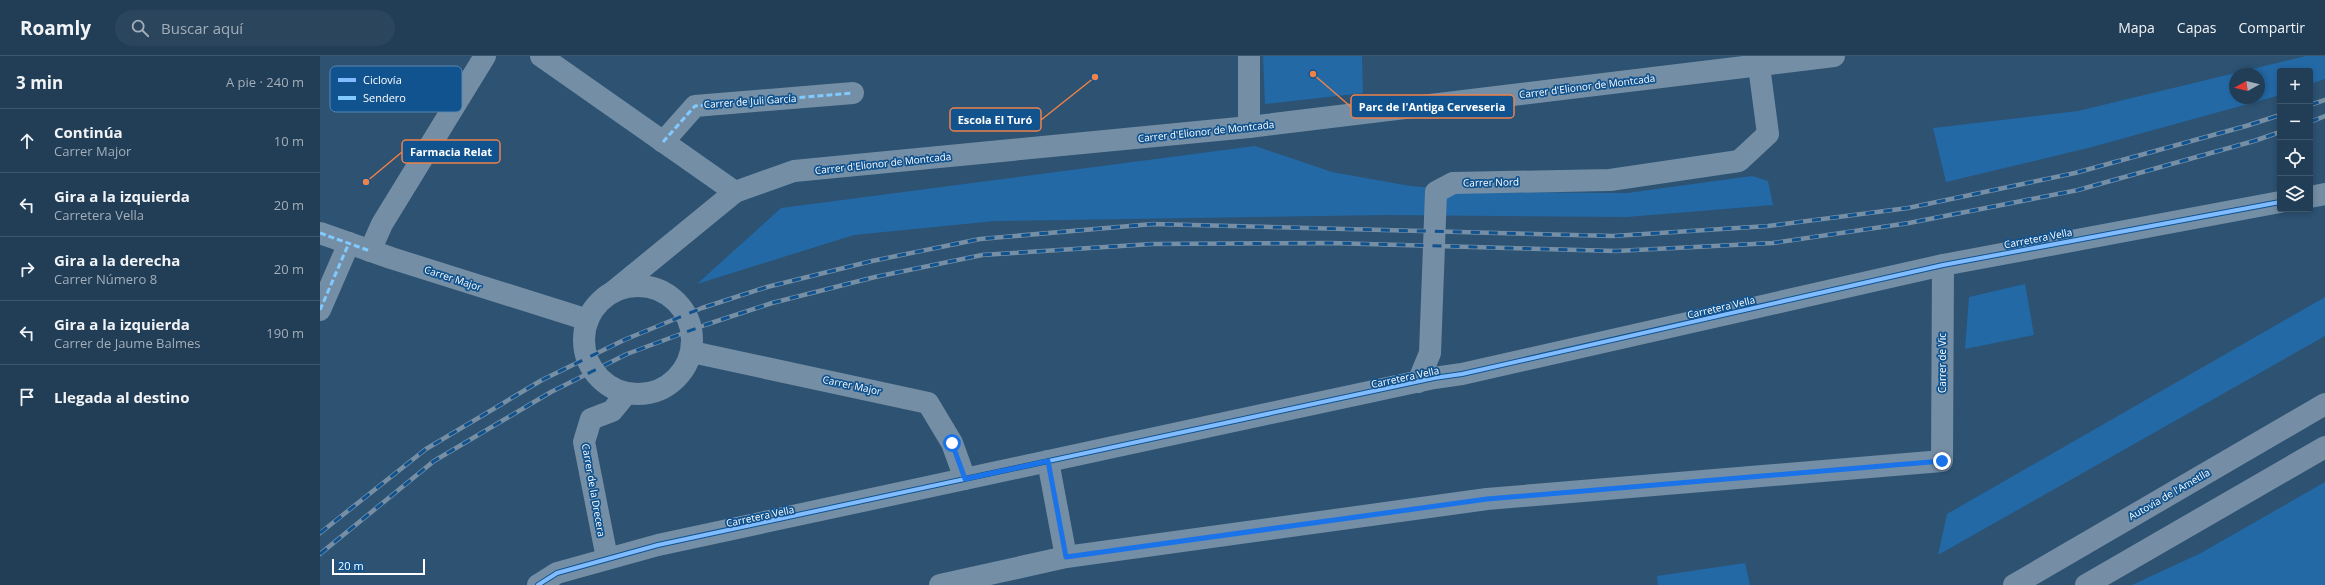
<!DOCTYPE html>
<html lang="es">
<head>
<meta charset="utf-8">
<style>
  :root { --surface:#223e56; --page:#2a455c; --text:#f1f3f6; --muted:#a2aeb9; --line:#3f576c }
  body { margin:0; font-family:"Open Sans",sans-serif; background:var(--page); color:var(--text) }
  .controls { position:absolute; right:12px; top:12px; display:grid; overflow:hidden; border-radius:4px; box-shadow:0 2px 6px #0003 }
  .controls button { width:36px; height:36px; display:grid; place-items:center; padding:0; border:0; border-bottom:1px solid var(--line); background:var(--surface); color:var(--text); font:20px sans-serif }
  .compass { position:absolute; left:1909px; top:12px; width:36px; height:36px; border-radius:50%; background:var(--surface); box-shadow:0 2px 6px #0003; rotate:262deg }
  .scale { position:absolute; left:12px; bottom:10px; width:93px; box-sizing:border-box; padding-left:4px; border:2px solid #fff; border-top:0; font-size:11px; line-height:14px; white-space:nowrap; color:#fff; -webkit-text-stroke:3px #10538f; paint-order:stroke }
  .stop { position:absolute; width:12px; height:12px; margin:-9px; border:3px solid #1a73e8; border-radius:50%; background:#fff }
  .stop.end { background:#1a73e8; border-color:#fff; box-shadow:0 1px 4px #0008 }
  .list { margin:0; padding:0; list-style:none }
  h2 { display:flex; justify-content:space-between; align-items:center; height:52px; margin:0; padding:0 16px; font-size:17px }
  h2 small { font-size:13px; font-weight:400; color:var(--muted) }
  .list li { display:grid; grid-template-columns:26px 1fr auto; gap:12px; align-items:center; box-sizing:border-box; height:64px; padding:0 16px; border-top:1px solid var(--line) }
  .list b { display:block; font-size:15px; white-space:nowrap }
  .list p { margin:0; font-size:13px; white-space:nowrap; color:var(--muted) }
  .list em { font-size:13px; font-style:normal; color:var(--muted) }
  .icon { flex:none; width:22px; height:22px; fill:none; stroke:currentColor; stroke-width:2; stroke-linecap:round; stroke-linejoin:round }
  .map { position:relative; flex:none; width:2005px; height:529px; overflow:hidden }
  header { display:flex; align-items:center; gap:24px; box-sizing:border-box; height:56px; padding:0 20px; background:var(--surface); border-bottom:1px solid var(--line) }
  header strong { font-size:19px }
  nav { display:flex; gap:22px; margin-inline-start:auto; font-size:14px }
  .search { width:280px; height:36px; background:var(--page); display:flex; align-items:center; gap:10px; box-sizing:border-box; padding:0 14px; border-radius:22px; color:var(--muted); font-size:15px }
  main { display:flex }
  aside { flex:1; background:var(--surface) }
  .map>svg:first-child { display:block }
  .green { fill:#2369a6; fill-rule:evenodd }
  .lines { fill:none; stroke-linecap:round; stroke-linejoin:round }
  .minor { stroke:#748ea5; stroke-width:22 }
  .trunk { stroke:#768ea5; stroke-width:22 }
  .rail-casing { stroke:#778fa5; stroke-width:4.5 }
  .rail { stroke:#10538f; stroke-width:3; stroke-dasharray:9; stroke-linecap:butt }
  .quiet { stroke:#80caff; stroke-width:3; stroke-dasharray:6 3; stroke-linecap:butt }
  .cycleway-casing { stroke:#10538f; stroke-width:6 }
  .cycleway { stroke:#80bcff; stroke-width:4 }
  .route { stroke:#1a73e8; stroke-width:5 }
  .labels { text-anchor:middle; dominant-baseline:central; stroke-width:3.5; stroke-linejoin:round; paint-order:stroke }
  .street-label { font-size:10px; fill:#fff; stroke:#10538f }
  .key { fill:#10538f; stroke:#5887b1; stroke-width:1 }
  .key-label { font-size:11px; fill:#fff }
  .leader { fill:none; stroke:#ee8249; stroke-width:1.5 }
  .callout-dot { fill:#ee8249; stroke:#10538f; stroke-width:1.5 }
  .callout { fill:#10538f; stroke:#ee8249; stroke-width:1.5 }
  .callout-label { font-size:11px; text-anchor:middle; font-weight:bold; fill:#fff }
</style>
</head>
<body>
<header>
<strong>Roamly</strong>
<div class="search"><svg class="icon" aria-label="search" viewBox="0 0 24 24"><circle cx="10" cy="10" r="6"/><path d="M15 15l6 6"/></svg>Buscar aquí</div>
<nav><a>Mapa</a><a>Capas</a><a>Compartir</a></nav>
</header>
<main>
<aside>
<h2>3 min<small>A pie · 240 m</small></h2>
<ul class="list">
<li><svg class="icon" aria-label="ahead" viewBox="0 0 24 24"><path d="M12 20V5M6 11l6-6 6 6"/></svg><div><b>Continúa</b><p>Carrer Major</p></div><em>10 m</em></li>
<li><svg class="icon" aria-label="left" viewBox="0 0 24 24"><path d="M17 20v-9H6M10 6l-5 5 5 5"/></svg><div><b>Gira a la izquierda</b><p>Carretera Vella</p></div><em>20 m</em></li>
<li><svg class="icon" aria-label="right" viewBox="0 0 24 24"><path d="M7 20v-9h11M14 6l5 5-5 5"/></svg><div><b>Gira a la derecha</b><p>Carrer Número 8</p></div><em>20 m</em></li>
<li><svg class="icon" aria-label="left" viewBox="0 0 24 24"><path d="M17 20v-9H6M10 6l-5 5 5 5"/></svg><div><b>Gira a la izquierda</b><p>Carrer de Jaume Balmes</p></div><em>190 m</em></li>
<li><svg class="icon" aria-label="arrive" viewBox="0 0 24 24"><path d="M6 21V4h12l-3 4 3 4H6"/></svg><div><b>Llegada al destino</b></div></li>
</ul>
</aside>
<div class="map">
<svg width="2005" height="529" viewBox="0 0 2005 529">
  <rect width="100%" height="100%" fill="#2d5272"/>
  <g class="green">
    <path d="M943,0h99l1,37 -98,11z"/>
    <path d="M1986,0h19v23l-15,5v-13h-30v24l-14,4 -174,48 -146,35 -13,-54 145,-17zM1915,18h24v24h-24z"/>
    <path d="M935,90l77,26 78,14 80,6 137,1 125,-17 16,5 5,24 -146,12 -239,-2 -393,6 -141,14 -157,49 84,-76z"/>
    <path d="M1705,228l9,51 -69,14 4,-52z"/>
    <path d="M2005,241v39l-387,219 9,-41z"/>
    <path d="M2005,426v103h-193l69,-32z"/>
    <path d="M1425,507l5,22h-92l-1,-9z"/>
  </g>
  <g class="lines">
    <g class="minor">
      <path d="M221,0l194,136"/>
      <path d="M929,0v71"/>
      <path d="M343,86l32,-36 158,-13"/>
      <path d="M1990,141l15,-3"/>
      <path d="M0,177l71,25 197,62"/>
      <path d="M50,195l12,-27 103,-168"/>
      <circle cx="318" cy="284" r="54"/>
      <path d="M294,235l121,-99 59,-21 455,-44 585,-71"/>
      <path d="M0,254l29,-67"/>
      <path d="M372,296l236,51 24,40 13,36"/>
      <path d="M1098,326l12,-29 6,-161 17,-9 157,-3 129,-19 29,-27 -9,-68 1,-10"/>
      <path d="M728,405l18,96"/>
      <path d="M287,502l-23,-116 7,-23 21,-8 14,-17"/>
      <path d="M218,529l19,-12 101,-28 776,-167 28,-4 481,-109 337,-63"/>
      <path d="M620,529l126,-28 421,-58 455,-38 1,-196"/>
    </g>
    <g class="trunk">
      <path d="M1694,529l311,-181"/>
      <path d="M1766,529l239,-138"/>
    </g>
    <g class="rail-casing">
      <g id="rail">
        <path d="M1990,49l15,-5"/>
        <path d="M1990,66l15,-6"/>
        <path d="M0,477l106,-84 116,-69 82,-40 78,-32 65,-21 105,-26 108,-22 173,-15 460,12 155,-10 140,-18 167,-35 171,-47 34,-11"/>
        <path d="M0,498l114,-93 117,-69 76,-38 78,-29 67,-22 103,-26 107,-22 170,-11 178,-1 286,8 157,-8 136,-20 169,-33 176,-49 26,-9"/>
      </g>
    </g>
    <use href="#rail" class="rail"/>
    <g class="quiet">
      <path d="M343,86l32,-36 158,-13"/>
      <path d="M0,177l50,18"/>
      <path d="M0,254l29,-67"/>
    </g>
    <g class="cycleway-casing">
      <path id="cycleway" d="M218,529l19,-12 101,-28 776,-167 28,-4 481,-109 337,-63"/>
    </g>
    <use href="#cycleway" class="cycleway"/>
  </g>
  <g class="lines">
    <path class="route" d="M632,387l13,36 83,-18 18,96 421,-58 455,-38"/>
  </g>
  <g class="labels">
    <g class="street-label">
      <text transform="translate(1267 30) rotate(-7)">Carrer d'Elionor de Montcada</text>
      <text transform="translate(430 45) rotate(-4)">Carrer de Juli García</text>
      <text transform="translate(886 75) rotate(-6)">Carrer d'Elionor de Montcada</text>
      <text transform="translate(563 107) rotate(-6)">Carrer d'Elionor de Montcada</text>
      <text transform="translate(1171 126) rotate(-1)">Carrer Nord</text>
      <text transform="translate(1718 182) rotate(-11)">Carretera Vella</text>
      <text transform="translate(133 222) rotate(18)">Carrer Major</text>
      <text transform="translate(1401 251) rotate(-13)">Carretera Vella</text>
      <text transform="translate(1622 307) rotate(-90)">Carrer de Vic</text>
      <text transform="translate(1085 321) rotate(-12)">Carretera Vella</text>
      <text transform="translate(532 329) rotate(12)">Carrer Major</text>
      <text transform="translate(274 434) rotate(80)">Carrer de la Drecera</text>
      <text transform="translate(1849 438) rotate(-30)">Autovia de l'Ametlla</text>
      <text transform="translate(440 460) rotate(-12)">Carretera Vella</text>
    </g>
  </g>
  <rect x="10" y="10" width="132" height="46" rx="6" class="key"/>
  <rect x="18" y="22" width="18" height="4" fill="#80bcff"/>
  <rect x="18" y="40" width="18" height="4" fill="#80caff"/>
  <g class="key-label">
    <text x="43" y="28">Ciclovía</text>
    <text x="43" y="46">Sendero</text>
  </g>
  <path class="leader" d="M993 18L1031 51M775 21L721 64M46 126L82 96"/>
  <g class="callout-dot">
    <circle cx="993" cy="18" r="4"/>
    <circle cx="775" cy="21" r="4"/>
    <circle cx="46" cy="126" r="4"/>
  </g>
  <g class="callout">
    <rect x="1031" y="39" width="163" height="23" rx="4"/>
    <rect x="630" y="52" width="91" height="23" rx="4"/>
    <rect x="82" y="84" width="98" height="23" rx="4"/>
  </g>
  <g class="callout-label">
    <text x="1112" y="55">Parc de l'Antiga Cerveseria</text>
    <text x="675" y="68">Escola El Turó</text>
    <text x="131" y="100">Farmacia Relat</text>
  </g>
</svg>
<div class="controls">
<button>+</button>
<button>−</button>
<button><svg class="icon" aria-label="locate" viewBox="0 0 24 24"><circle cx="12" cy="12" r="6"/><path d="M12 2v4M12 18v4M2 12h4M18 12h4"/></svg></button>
<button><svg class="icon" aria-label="layers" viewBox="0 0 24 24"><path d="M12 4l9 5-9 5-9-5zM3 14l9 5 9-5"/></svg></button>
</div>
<svg class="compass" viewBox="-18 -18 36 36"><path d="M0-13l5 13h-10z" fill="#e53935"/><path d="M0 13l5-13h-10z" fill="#a2aeb9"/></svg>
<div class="scale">20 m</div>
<div class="stop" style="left:632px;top:387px"></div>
<div class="stop end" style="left:1622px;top:405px"></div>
</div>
</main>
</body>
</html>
